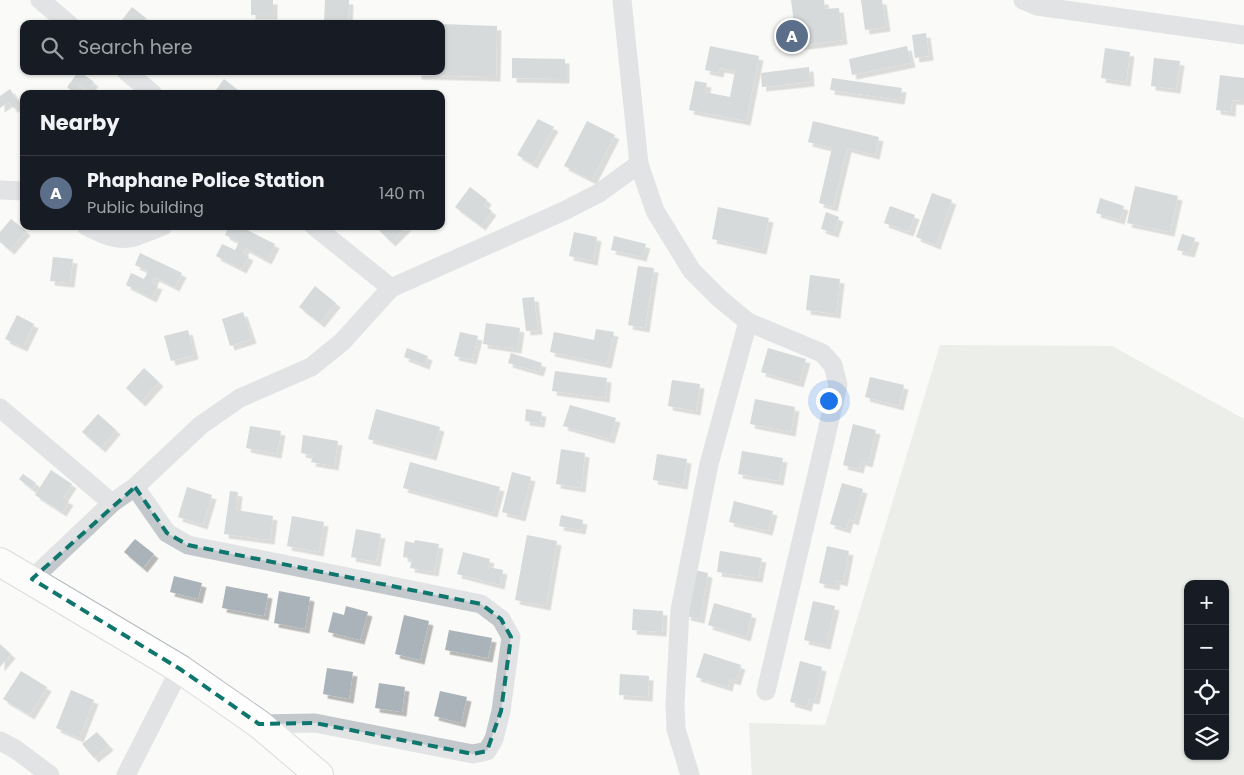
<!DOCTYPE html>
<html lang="en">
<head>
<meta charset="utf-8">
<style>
  :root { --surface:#171b24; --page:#20242c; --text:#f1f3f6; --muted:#9ea1a6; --line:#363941; --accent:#db2777 }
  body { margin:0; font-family:Poppins,sans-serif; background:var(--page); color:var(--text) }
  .controls { position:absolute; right:15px; bottom:15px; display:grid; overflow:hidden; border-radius:10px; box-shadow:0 1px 4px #0004 }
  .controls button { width:45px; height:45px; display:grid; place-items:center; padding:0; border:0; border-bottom:1px solid var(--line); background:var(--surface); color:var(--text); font:25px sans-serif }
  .you { position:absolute; left:828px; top:400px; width:18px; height:18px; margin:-12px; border:4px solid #fff; border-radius:50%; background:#1a73e8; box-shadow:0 0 0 8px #1a73e833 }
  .badge { display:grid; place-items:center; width:32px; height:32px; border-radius:50%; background:var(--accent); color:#fff; font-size:16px; font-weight:700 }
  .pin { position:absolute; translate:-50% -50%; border:2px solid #fff; box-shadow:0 1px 5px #0006 }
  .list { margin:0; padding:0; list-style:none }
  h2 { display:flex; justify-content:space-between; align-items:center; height:65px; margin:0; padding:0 20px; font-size:21px }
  h2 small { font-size:16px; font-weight:400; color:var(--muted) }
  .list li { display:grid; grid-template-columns:32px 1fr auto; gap:15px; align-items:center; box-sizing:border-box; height:75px; padding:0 20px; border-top:1px solid var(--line) }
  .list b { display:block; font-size:19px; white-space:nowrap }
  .list p { margin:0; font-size:16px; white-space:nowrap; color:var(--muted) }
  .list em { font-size:16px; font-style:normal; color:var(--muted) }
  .icon { flex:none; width:28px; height:28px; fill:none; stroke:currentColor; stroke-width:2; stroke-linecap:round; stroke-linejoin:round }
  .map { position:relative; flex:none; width:1244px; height:775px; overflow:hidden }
  .search { position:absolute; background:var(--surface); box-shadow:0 1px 4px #0004; left:20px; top:20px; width:425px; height:55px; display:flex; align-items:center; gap:12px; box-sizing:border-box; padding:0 18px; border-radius:10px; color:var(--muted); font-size:19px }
  .panel { position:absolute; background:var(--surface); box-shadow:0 1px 4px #0004; left:20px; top:90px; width:425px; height:140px; border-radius:10px }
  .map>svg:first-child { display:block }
  .green { fill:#dadfd7; fill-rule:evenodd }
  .building { fill:#aab3b9; filter:url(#shadow) }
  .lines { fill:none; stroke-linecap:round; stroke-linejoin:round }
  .secondary-casing { stroke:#b3babf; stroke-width:30 }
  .street { stroke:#c3c8cc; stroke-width:19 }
  .secondary { stroke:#fff; stroke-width:28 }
  .marked { fill:none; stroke:#0f766e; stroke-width:4; stroke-dasharray:10 6; stroke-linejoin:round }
</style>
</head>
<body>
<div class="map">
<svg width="1244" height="775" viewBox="0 0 1244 775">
  <defs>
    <filter id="shadow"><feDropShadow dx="4.5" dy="4.5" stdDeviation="0" flood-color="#0004"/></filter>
  </defs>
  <rect width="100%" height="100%" fill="#fafaf8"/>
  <path class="green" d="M940,345l172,1 132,73v356h-492l-3,-52 76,2zM1188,584h37v172h-37z"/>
  <g class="building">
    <rect x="251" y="0" width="22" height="15"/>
    <path d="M325,0h24l-1,24h-24z"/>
    <path d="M791,0h33l1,9 14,-1 4,32 -46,6z"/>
    <path d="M861,0h21l4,27 -21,3z"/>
    <path d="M132,7l14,11 -5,6h-22z"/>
    <path d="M441,24l56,2 -1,51 -79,-2v-4h24z"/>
    <path d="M926,33l3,23 -14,2 -3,-23z"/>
    <path d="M710,46l49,10 -13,65 -57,-11 6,-29 12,2 -2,9 25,5 5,-26 -15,-3 -1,5 -14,-3z"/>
    <path d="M907,46l4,17 -59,12 -3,-16z"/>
    <path d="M1105,48l25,4 -4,30 -25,-4z"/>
    <path d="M512,58l53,1v20l-53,-1z"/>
    <path d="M1154,58l26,3 -4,28 -25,-3z"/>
    <path d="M809,67l1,15 -48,5 -1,-14z"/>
    <path d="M79,71l15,11 -6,8 -8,-5 -6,8 -7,-6z"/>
    <path d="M1220,75l24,3v23l-12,-1 -1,12 -15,-2z"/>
    <path d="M832,78l70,10 -2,12 -70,-10z"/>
    <path d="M224,79l14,11 -3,4h-22z"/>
    <path d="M10,89l10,15 -7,4 -4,-6 -9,6v-12z"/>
    <path d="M538,119l16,8 -21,37 -16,-9z"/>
    <path d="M587,121l28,14 -23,45 -28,-14z"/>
    <path d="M813,121l66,16 -4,18 -28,-7 -14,59 -14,-4 13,-55 -24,-6z"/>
    <path d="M1135,186l43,10 -8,36 -43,-9z"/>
    <path d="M470,187l17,13 -3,5 8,6 -11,15 -26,-19z"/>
    <path d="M932,193l20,7 -16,45 -20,-8z"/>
    <path d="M1100,198l24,8 -4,14 -24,-7z"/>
    <path d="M890,206l25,9 -6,17 -25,-9z"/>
    <path d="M718,207l51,11 -7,32 -50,-11z"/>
    <path d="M826,212l13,5 -5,16 -13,-4z"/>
    <path d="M11,219l15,12 -16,19 -10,-8v-10z"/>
    <path d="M229,226h10l36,18 -8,16 -22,-12 -2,5 6,3 -7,13 -26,-13 6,-12 13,6 4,-8 -14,-7z"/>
    <path d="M375,226h32l-16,16z"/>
    <path d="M574,232l23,5 -4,24 -24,-5z"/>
    <path d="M1182,234l13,4 -5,15 -13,-3z"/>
    <path d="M614,236l32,8 -4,13 -31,-7z"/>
    <path d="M140,253l42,20 -7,14 -20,-10 -3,6 6,2 -6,13 -26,-13 5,-12 13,6 4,-8 -13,-6z"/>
    <path d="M53,257l20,2 -3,24 -20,-2z"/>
    <path d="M638,266l16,2 -9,60 -17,-3z"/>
    <path d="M810,275l30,4 -4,35 -30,-4z"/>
    <path d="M315,286l21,17 -16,20 -21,-16z"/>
    <path d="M534,297l4,33 -12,1 -4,-33z"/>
    <path d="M243,312l9,27 -22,7 -8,-27z"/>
    <path d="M17,315l17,9 -11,23 -18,-8z"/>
    <path d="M486,323l34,5 -3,21 -34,-5z"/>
    <path d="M596,329l18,3 -7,32 -57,-12 4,-20 40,8z"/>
    <path d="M188,330l6,25 -23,6 -7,-25z"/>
    <path d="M460,332l18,4 -6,24 -18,-4z"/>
    <path d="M407,348l21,8 -3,9 -21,-8z"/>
    <path d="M768,348l38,11 -7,24 -38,-11z"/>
    <path d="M511,353l31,10 -3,9 -31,-9z"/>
    <path d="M144,368l15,14 -18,20 -15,-14z"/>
    <path d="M555,371l52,7 -2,20 -53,-7z"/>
    <path d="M870,377l34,8 -5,21 -34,-9z"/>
    <path d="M672,380l28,4 -4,27 -28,-5z"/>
    <path d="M755,399l40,8 -4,25 -41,-8z"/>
    <path d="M570,405l46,13 -6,21 -47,-13z"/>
    <path d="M376,409l64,18 -8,29 -64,-17z"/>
    <path d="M526,409l16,3 -2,11 -15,-2z"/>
    <path d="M98,414l18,16 -15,18 -19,-16z"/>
    <path d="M853,424l23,6 -8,33 -7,-2 -2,8 -16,-4z"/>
    <path d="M250,426l31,5 -4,23 -31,-6z"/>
    <path d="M303,435l35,6 -4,25 -23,-4 2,-7 -12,-2z"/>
    <path d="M561,449l24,4 -4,35 -25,-4z"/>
    <path d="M742,451l41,7 -4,23 -41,-7z"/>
    <path d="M657,454l30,5 -4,26 -30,-5z"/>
    <path d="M410,462l90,25 -7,26 -90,-25z"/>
    <path d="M51,470l21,14 -9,14 6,3 -7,11 -27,-17z"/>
    <path d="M512,472l19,5 -10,40 -19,-5z"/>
    <path d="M23,474l13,9 -4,6 -13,-10z"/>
    <path d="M842,483l21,6 -9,32 -5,-2 -3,10 -16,-5z"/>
    <path d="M187,487l25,8 -9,30 -25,-8z"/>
    <path d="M230,491l8,1 -2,18 37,6 -3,24 -46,-6z"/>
    <path d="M734,501l39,10 -5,20 -39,-9z"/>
    <path d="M561,515l22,5 -2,10 -22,-4z"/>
    <path d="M292,516l32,6 -5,30 -32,-6z"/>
    <path d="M356,529l25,5 -5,28 -25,-5z"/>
    <path d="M527,535l30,6 -11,65 -31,-6z"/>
    <path d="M135,539l19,15 -11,14 -19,-16z"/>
    <path d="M415,540l24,4 -5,28 -24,-4 2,-9 -9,-2 2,-16 9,2z"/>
    <path d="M827,546l22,5 -6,31 -7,-2 -1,6 -16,-3z"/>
    <path d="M720,551l42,7 -4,20 -41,-6z"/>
    <path d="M463,552l27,7 -2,8 15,3 -3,15 -43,-11z"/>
    <path d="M694,570l14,3 -8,46 -14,-3z"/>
    <path d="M174,576l28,7 -4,16 -28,-7z"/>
    <path d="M226,586l42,8 -4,22 -42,-8z"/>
    <path d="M279,591l31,6 -5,32 -31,-6z"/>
    <path d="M813,601l22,5 -9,39 -22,-5z"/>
    <path d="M714,603l38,11 -6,23 -38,-12z"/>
    <path d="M346,606l22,6 -8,28 -32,-8 5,-20 11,3z"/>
    <path d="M633,609l30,2 -1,21 -30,-2z"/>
    <path d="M404,615l25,6 -9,39 -25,-6z"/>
    <path d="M449,630l43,8 -4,20 -43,-8z"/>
    <path d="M0,644l11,10 -11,13z"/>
    <path d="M704,653l37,12 -5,16 -6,-2 -2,8 -32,-10z"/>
    <path d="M800,661l22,6 -7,33 -6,-1 -2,8 -17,-5z"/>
    <path d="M327,668l26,4 -4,27 -26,-5z"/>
    <path d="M21,671l26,16 -17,28 -27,-16z"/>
    <path d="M620,674l29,2 -1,21 -29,-2z"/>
    <path d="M379,683l26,4 -3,25 -27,-4z"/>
    <path d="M71,690l23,10 -15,38 -23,-10z"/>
    <path d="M440,691l27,6 -6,26 -27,-7z"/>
    <path d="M97,732l12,14 -15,12 -12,-14z"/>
  </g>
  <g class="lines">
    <g class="secondary-casing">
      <path id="secondary" d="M0,562l180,107 79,55 60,51"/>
    </g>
    <g class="street">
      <path d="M40,0l29,24"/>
      <path d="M622,0l17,164 16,47 37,60 27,27 29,24 74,31 11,12 5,20 -72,306"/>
      <path d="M1023,0l14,6 207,29"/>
      <path d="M126,71l27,23"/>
      <path d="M0,190l24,1"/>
      <path d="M86,226c36,18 40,15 77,0"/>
      <path d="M314,226l77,62"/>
      <path d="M0,408l112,95"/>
      <path d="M135,487l32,46 21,12 293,59 20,15 10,18 -10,74 -7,28 -7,12 -14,3 -158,-31 -56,1"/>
      <path d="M32,579l80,-76 23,-16 66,-62 39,-27 71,-31 31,-25 49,-54 173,-77 35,-18 40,-29"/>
      <path d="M0,741l15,8 35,26"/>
      <path d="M126,775l54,-106"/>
      <path d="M690,775l-14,-46 -1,-25 5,-94 29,-146 39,-142"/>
    </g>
    <use href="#secondary" class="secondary"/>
  </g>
  <path d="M0 0H1244V775H0ZM135,487l32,46 21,12 293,59 20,15 10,18 -10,74 -14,40 -14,3 -158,-31 -56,1 -79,-55 -148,-90z" fill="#fafaf8" fill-opacity=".55" fill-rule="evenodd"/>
  <path class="marked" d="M135,487l32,46 21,12 293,59 20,15 10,18 -10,74 -14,40 -14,3 -158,-31 -56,1 -79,-55 -148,-90z"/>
</svg>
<div class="controls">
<button>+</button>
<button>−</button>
<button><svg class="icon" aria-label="locate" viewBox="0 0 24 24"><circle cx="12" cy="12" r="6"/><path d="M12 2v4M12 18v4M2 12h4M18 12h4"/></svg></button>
<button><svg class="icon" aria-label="layers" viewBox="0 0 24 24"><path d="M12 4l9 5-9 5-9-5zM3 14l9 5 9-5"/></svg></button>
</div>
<div class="you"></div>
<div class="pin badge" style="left:792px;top:36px;background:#5c6f8a">A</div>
<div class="search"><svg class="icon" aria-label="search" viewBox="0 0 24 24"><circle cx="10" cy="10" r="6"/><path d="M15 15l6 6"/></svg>Search here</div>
<section class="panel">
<h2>Nearby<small></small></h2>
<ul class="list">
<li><span class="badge" style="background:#5c6f8a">A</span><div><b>Phaphane Police Station</b><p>Public building</p></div><em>140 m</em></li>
</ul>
</section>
</div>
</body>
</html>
